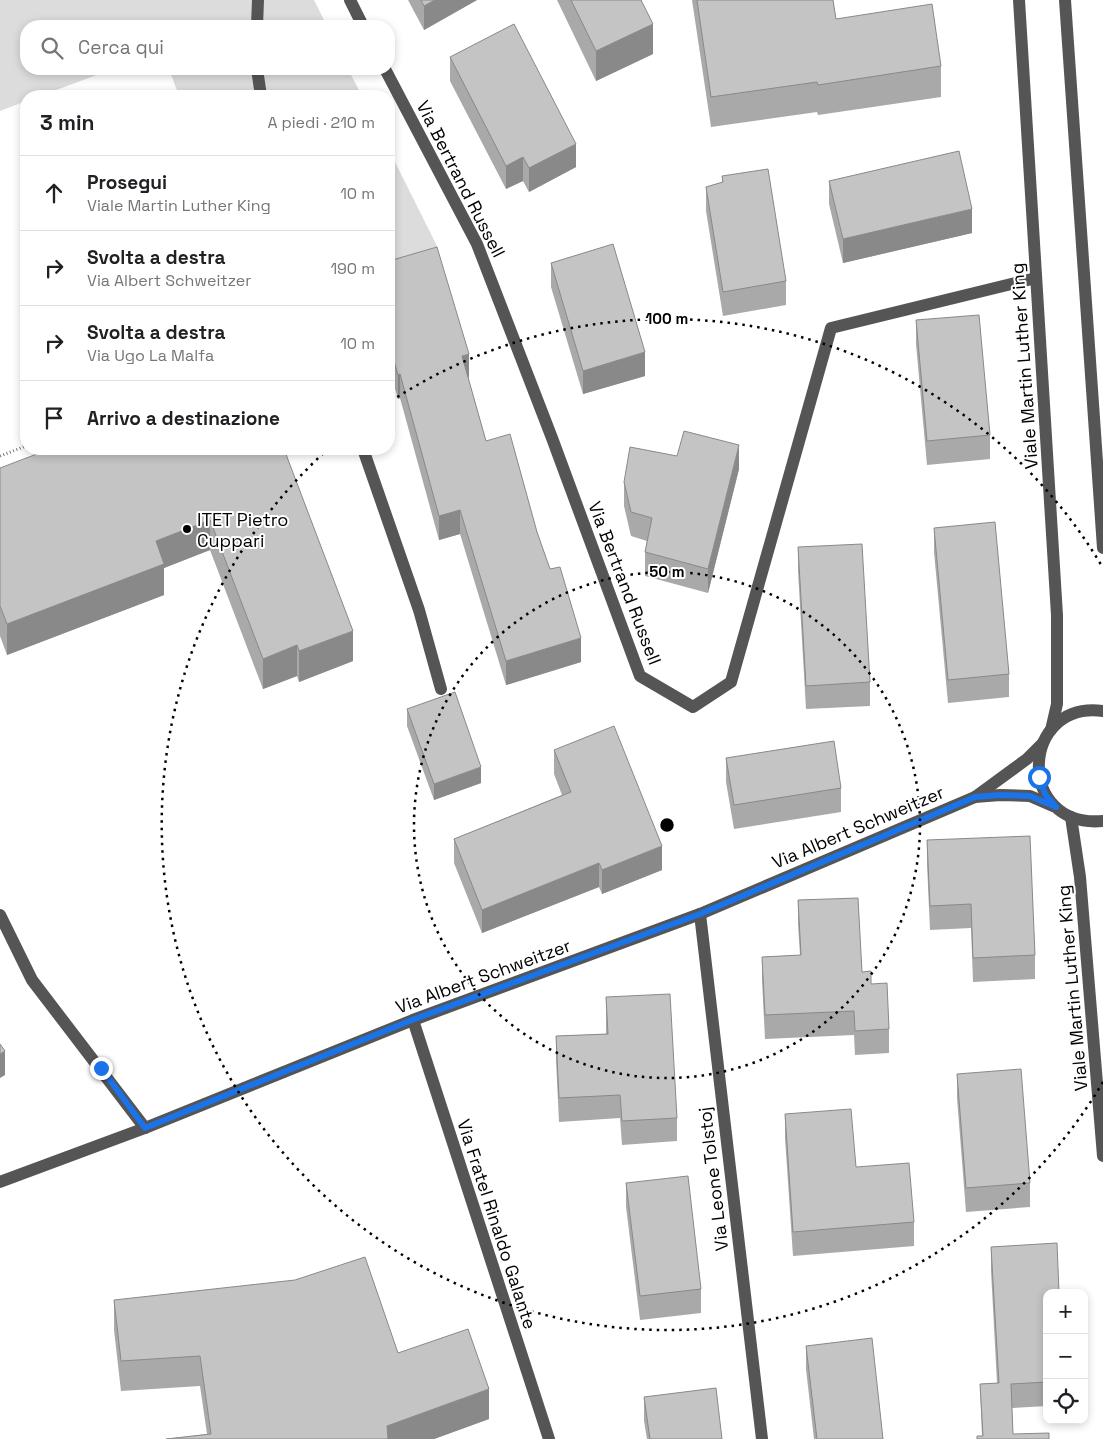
<!DOCTYPE html>
<html lang="it">
<head>
<meta charset="utf-8">
<style>
  :root { --surface:#fff; --page:#f2f2f2; --text:#202124; --muted:#757577; --line:#e0e0e0 }
  body { margin:0; font-family:"Space Grotesk",sans-serif; background:var(--page); color:var(--text) }
  .controls { position:absolute; right:15px; bottom:15px; display:grid; overflow:hidden; border-radius:10px; box-shadow:0 2px 8px #0003 }
  .controls button { width:45px; height:45px; display:grid; place-items:center; padding:0; border:0; border-bottom:1px solid var(--line); background:var(--surface); color:var(--text); font:25px sans-serif }
  .stop { position:absolute; width:15px; height:15px; margin:-11px; border:4px solid #1a73e8; border-radius:50%; background:#fff }
  .stop.end { background:#1a73e8; border-color:#fff; box-shadow:0 1px 5px #0008 }
  .list { margin:0; padding:0; list-style:none }
  h2 { display:flex; justify-content:space-between; align-items:center; height:65px; margin:0; padding:0 20px; font-size:21px }
  h2 small { font-size:16px; font-weight:400; color:var(--muted) }
  .list li { display:grid; grid-template-columns:32px 1fr auto; gap:15px; align-items:center; box-sizing:border-box; height:75px; padding:0 20px; border-top:1px solid var(--line) }
  .list b { display:block; font-size:19px; white-space:nowrap }
  .list p { margin:0; font-size:16px; white-space:nowrap; color:var(--muted) }
  .list em { font-size:16px; font-style:normal; color:var(--muted) }
  .icon { flex:none; width:28px; height:28px; fill:none; stroke:currentColor; stroke-width:2; stroke-linecap:round; stroke-linejoin:round }
  .map { position:relative; flex:none; width:1103px; height:1439px; overflow:hidden }
  .search { position:absolute; background:var(--surface); box-shadow:0 2px 8px #0003; left:20px; top:20px; width:375px; height:55px; display:flex; align-items:center; gap:12px; box-sizing:border-box; padding:0 18px; border-radius:20px; color:var(--muted); font-size:19px }
  .panel { position:absolute; background:var(--surface); box-shadow:0 2px 8px #0003; left:20px; top:90px; width:375px; height:365px; border-radius:20px }
  .map>svg:first-child { display:block }
  .green { fill:#dcdcdc }
  .lines { fill:none; stroke-linecap:round; stroke-linejoin:round }
  .path { stroke:#777; stroke-width:3; stroke-dasharray:1 2.5; stroke-linecap:butt }
  .minor { stroke:#555; stroke-width:12 }
  .wall { fill:#a9a9a9 }
  .shaded-wall { fill:#898989 }
  .building { fill:#c4c4c4; stroke:#898989 }
  .route { stroke:#1a73e8; stroke-width:6 }
  .ring { fill:none; stroke:#000; stroke-width:2.5; stroke-dasharray:2.5 5 }
  .poi-dot { fill:#000; stroke:#fff; stroke-width:2 }
  .labels { text-anchor:middle; dominant-baseline:central; stroke-width:4; stroke-linejoin:round; paint-order:stroke }
  .street-label { font-size:18px; fill:#000; stroke:#fff }
  .poi-label { font-size:18px; fill:#000; stroke:#fff; text-anchor:start }
  .centre { fill:#000; stroke:#fff; stroke-width:2.5 }
  .ring-label { font-size:15px; text-anchor:middle; font-weight:bold; fill:#000; stroke:#fff; stroke-width:4; stroke-linejoin:round; paint-order:stroke }
</style>
</head>
<body>
<div class="map">
<svg width="1103" height="1439" viewBox="0 0 1103 1439">
  <rect width="100%" height="100%" fill="#fff"/>
  <g class="green">
    <path d="M0,0h314l13,26h-301v43h87l-73,27h-14v5l-26,10z"/>
    <path d="M169,69h179l14,27h-183z"/>
    <path d="M389,150l49,98 -49,15z"/>
  </g>
  <g class="lines">
    <path class="path" d="M0,456l26,-10"/>
    <g class="minor">
      <path d="M350,0l13,26"/>
      <path d="M1019,0l38,615v89l-6,26"/>
      <path d="M1065,0l38,548"/>
      <path d="M257,26l1,-26"/>
      <path d="M257,69l4,27"/>
      <path d="M385,69l92,175 75,194 88,238 53,31 38,-25 100,-354 205,-50"/>
      <path d="M363,449l56,161 22,79"/>
      <path d="M1103,711c-83,-11 -88,118 0,110"/>
      <path d="M975,797l25,-2 30,1 23,10"/>
      <path d="M1071,817l9,60 23,279"/>
      <path d="M700,914l62,525"/>
      <path d="M0,915l32,65 113,148"/>
      <path d="M413,1020l136,419"/>
      <path d="M0,1182l145,-54 268,-108 287,-106 275,-117 52,-38 16,-16"/>
    </g>
  </g>
  <g class="wall">
    <path d="M408,0h69l-53,30z"/>
    <path d="M557,0h84l12,54 -57,27z"/>
    <path d="M692,0h141l3,19 105,47v31l-123,18 -1,-3 -106,15z"/>
    <path d="M450,57l126,110 -47,25 -6,-11 -17,8 -56,-108z"/>
    <path d="M722,176l64,105v24l-63,11 -17,-105v-24l16,-5z"/>
    <path d="M829,181l143,52 -129,30 -14,-59z"/>
    <path d="M389,261l80,116 -1,1 18,63 51,91 44,130 -75,23 -46,-151 -21,6 -39,-142 -2,1 -9,-31z"/>
    <path d="M551,263l94,113 -62,18 -32,-107z"/>
    <path d="M916,320l74,115v24l-63,6 -11,-121z"/>
    <path d="M284,449l69,212 -54,21 -2,-6 -34,13 -53,-139 -46,18v27l-157,60 -7,-19v-168z"/>
    <path d="M739,469l-31,124 -63,-17v-24l2,-11 -16,-5 -7,-30v-24z"/>
    <path d="M934,528l75,146v23l-61,6 -14,-151z"/>
    <path d="M798,547l72,135v24l-64,3 -8,-138z"/>
    <path d="M407,709l74,74 -47,17 -27,-74z"/>
    <path d="M554,750l108,120 -60,24 -3,-7 -117,46 -28,-70v-24l108,-44 -8,-21z"/>
    <path d="M726,758l115,30v24l-107,17 -8,-47z"/>
    <path d="M927,840l108,115v24l-62,3 -2,-54 -41,2 -3,-66z"/>
    <path d="M798,900l64,72 9,12 18,45v24l-34,2 -1,-20 -89,4 -3,-59v-23l38,-2 -2,-31z"/>
    <path d="M606,997l71,121v23l-55,4 -2,-27 -61,4 -3,-62v-24l50,-2z"/>
    <path d="M957,1074l73,109v24l-64,5 -9,-114z"/>
    <path d="M785,1114l71,53 58,55v24l-121,10 -8,-118z"/>
    <path d="M626,1183l75,106v24l-61,7 -14,-113z"/>
    <path d="M991,1247l56,46v113l-35,2 1,26 -31,2 -2,-52 17,-1 -6,-112z"/>
    <path d="M114,1300l284,53 91,66 -55,20h-268l41,-5 -7,-48 -79,5 -7,-61z"/>
    <path d="M806,1346l77,93h-69l-8,-70z"/>
    <path d="M644,1397l78,42h-75l-3,-18z"/>
  </g>
  <g class="shaded-wall">
    <path d="M435,0h42l-53,30v-24z"/>
    <path d="M653,24v30l-57,27v-30z"/>
    <path d="M576,144v23l-47,25v-24z"/>
    <path d="M523,157v24l-17,8v-23z"/>
    <path d="M972,209v24l-129,30v-24z"/>
    <path d="M645,352v24l-62,18v-23z"/>
    <path d="M469,354v23l-7,3v-24z"/>
    <path d="M400,374v24l-2,1v-24z"/>
    <path d="M739,445v24l-31,124v-24z"/>
    <path d="M460,510v24l-21,6v-24z"/>
    <path d="M210,520v30l-46,18v27l-157,60v-31l149,-83z"/>
    <path d="M353,631v30l-54,21v-31z"/>
    <path d="M581,638v24l-75,23v-24z"/>
    <path d="M297,645v31l-34,13v-30z"/>
    <path d="M481,767v16l-47,17v-16z"/>
    <path d="M662,846v24l-60,24v-24z"/>
    <path d="M599,863v24l-117,46v-23z"/>
    <path d="M5,1051v24l-5,3v-24z"/>
    <path d="M489,1389v30l-55,20h-47v-13z"/>
  </g>
  <g class="building">
    <path d="M421,0h14l-11,6z"/>
    <path d="M571,0h70l12,24 -57,27z"/>
    <path d="M697,0h136l3,19 96,-15 9,62 -123,19 -1,-3 -106,15z"/>
    <path d="M514,24l62,120 -47,24 -6,-11 -17,9 -56,-109z"/>
    <path d="M959,151l13,58 -129,30 -14,-58z"/>
    <path d="M768,169l18,112 -63,11 -17,-105 17,-5 -1,-6z"/>
    <path d="M613,244l32,108 -62,19 -32,-108z"/>
    <path d="M437,247l32,107 -7,2 24,85 24,-7 27,98 13,37 10,-2 21,71 -75,23 -46,-151 -21,6 -39,-142 -2,1 -9,-31v-83z"/>
    <path d="M979,315l11,120 -63,6 -11,-121z"/>
    <path d="M684,431l55,14 -31,124 -63,-17 7,-34 -21,-6 -7,-30 6,-35 47,9z"/>
    <path d="M50,449h234l69,182 -54,20 -2,-6 -34,14 -53,-139 -54,21 8,23 -157,60 -7,-18v-138z"/>
    <path d="M995,522l14,152 -61,6 -14,-152z"/>
    <path d="M862,544l8,138 -64,4 -8,-139z"/>
    <path d="M455,692l26,75 -47,17 -27,-75z"/>
    <path d="M614,726l48,120 -60,24 -3,-7 -117,47 -28,-71 117,-47 -17,-42z"/>
    <path d="M834,741l7,47 -107,17 -8,-47z"/>
    <path d="M1030,836l5,119 -62,3 -2,-54 -41,2 -3,-66z"/>
    <path d="M858,898l4,74 9,-1v13l16,-1 2,46 -34,2 -1,-20 -89,4 -3,-58 39,-2 -3,-55z"/>
    <path d="M670,994l7,124 -55,3 -2,-26 -61,3 -3,-62 52,-2 -2,-37z"/>
    <path d="M0,1044l5,7 -5,3z"/>
    <path d="M1021,1069l9,114 -64,5 -9,-114z"/>
    <path d="M851,1109l5,58 53,-4 5,59 -121,10 -8,-118z"/>
    <path d="M688,1176l13,113 -61,7 -14,-113z"/>
    <path d="M1057,1243l2,50h-12v89l-36,2 2,50 36,-1v6h-72v-3h6l-3,-52 19,-1 -8,-136z"/>
    <path d="M365,1257l33,96 70,-24 21,60 -102,37 1,13h-222l45,-5 -11,-78 -79,5 -7,-61 181,-20z"/>
    <path d="M872,1338l11,101h-66l-11,-93z"/>
    <path d="M716,1388l6,51h-72l-6,-42z"/>
  </g>
  <g class="lines">
    <path class="route" d="M101,1068l44,60 267,-108 288,-106 275,-117 25,-2 30,1 26,11 -11,-13 -6,-17"/>
  </g>
  <g class="ring">
    <circle cx="667" cy="825" r="253"/>
    <path d="M1103 1082A506 506 0 1 1 328 449M391 401A506 506 0 0 1 1103 568"/>
  </g>
  <circle class="poi-dot" cx="187" cy="529" r="5"/>
  <g class="labels">
    <g class="street-label">
      <text transform="translate(461 179) rotate(63)">Via Bertrand Russell</text>
      <text transform="translate(1024 366) rotate(-94)">Viale Martin Luther King</text>
      <text transform="translate(625 583) rotate(69)">Via Bertrand Russell</text>
      <text transform="translate(858 827) rotate(-23)">Via Albert Schweitzer</text>
      <text transform="translate(483 976) rotate(-20)">Via Albert Schweitzer</text>
      <text transform="translate(1072 988) rotate(-95)">Viale Martin Luther King</text>
      <text transform="translate(713 1179) rotate(-97)">Via Leone Tolstoj</text>
      <text transform="translate(497 1224) rotate(72)">Via Fratel Rinaldo Galante</text>
    </g>
    <g class="poi-label">
      <text x="197" y="519">ITET Pietro<tspan x="197" dy="21">Cuppari</tspan></text>
    </g>
  </g>
  <circle cx="667" cy="825" r="8" class="centre"/>
  <g class="ring-label">
    <text x="667" y="324">100 m</text>
    <text x="667" y="577">50 m</text>
  </g>
</svg>
<div class="controls">
<button>+</button>
<button>−</button>
<button><svg class="icon" aria-label="locate" viewBox="0 0 24 24"><circle cx="12" cy="12" r="6"/><path d="M12 2v4M12 18v4M2 12h4M18 12h4"/></svg></button>
</div>
<div class="stop" style="left:1039px;top:777px"></div>
<div class="stop end" style="left:101px;top:1068px"></div>
<div class="search"><svg class="icon" aria-label="search" viewBox="0 0 24 24"><circle cx="10" cy="10" r="6"/><path d="M15 15l6 6"/></svg>Cerca qui</div>
<section class="panel">
<h2>3 min<small>A piedi · 210 m</small></h2>
<ul class="list">
<li><svg class="icon" aria-label="ahead" viewBox="0 0 24 24"><path d="M12 20V5M6 11l6-6 6 6"/></svg><div><b>Prosegui</b><p>Viale Martin Luther King</p></div><em>10 m</em></li>
<li><svg class="icon" aria-label="right" viewBox="0 0 24 24"><path d="M7 20v-9h11M14 6l5 5-5 5"/></svg><div><b>Svolta a destra</b><p>Via Albert Schweitzer</p></div><em>190 m</em></li>
<li><svg class="icon" aria-label="right" viewBox="0 0 24 24"><path d="M7 20v-9h11M14 6l5 5-5 5"/></svg><div><b>Svolta a destra</b><p>Via Ugo La Malfa</p></div><em>10 m</em></li>
<li><svg class="icon" aria-label="arrive" viewBox="0 0 24 24"><path d="M6 21V4h12l-3 4 3 4H6"/></svg><div><b>Arrivo a destinazione</b></div></li>
</ul>
</section>
</div>
</body>
</html>
